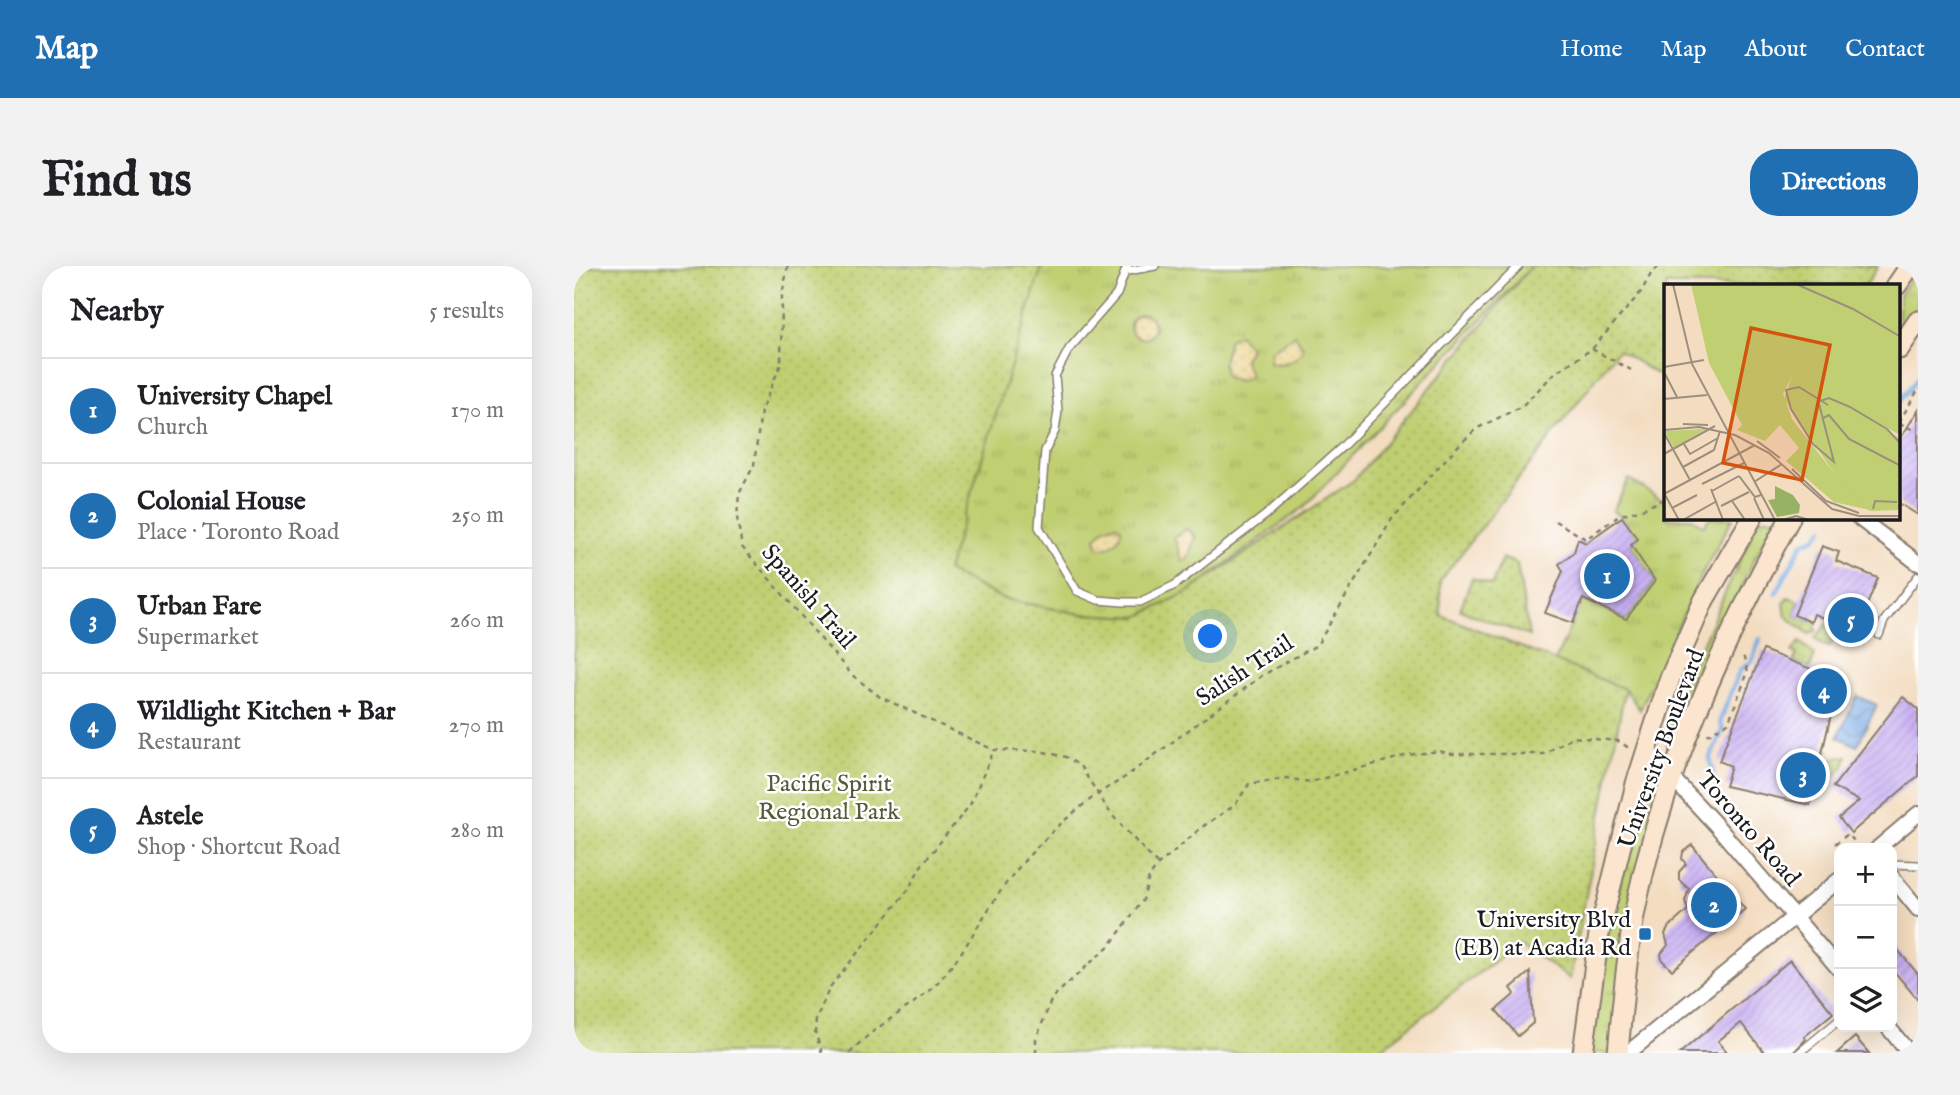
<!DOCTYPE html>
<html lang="en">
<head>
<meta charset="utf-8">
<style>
  :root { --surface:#fff; --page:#f2f2f2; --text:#202124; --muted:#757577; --line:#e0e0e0; --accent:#1f6fb2 }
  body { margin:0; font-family:"IM FELL English",serif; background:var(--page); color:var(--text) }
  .controls { position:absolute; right:21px; bottom:21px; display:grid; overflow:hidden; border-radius:14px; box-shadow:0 7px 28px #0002 }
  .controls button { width:63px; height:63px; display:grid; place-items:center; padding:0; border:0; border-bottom:2px solid var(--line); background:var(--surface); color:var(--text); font:35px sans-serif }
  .you { position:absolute; left:637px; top:371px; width:24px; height:24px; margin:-18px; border:5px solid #fff; border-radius:50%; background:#1a73e8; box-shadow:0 0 0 10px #1a73e833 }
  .badge { display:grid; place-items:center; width:46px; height:46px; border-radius:50%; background:var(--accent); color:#fff; font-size:23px; font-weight:700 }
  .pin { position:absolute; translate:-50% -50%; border:4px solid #fff; box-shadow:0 2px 7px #0006 }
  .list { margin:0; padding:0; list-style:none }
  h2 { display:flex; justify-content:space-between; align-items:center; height:91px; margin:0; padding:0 28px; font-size:30px }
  h2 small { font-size:23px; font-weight:400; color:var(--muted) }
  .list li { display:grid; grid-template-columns:46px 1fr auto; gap:21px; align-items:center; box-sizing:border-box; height:105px; padding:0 28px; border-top:2px solid var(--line) }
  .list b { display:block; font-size:26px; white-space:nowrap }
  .list p { margin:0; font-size:23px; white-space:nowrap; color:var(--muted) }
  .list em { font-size:23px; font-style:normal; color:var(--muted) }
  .icon { flex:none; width:38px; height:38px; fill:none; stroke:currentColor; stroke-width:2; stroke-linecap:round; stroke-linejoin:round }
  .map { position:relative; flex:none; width:1344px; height:787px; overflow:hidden; border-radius:28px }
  header { display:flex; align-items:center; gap:42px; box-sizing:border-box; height:98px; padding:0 35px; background:var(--accent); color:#fff }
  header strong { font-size:33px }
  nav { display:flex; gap:38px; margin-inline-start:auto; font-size:24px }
  .intro { display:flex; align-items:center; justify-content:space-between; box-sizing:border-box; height:168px; padding:0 42px }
  h1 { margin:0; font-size:49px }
  .button { padding:18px 32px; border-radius:28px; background:var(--accent); color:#fff; font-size:24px; font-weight:700 }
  main { display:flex; gap:42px; padding:0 42px }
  aside { flex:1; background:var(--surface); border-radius:28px; box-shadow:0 7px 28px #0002 }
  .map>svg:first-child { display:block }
  .grass { fill:url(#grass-tufts); stroke:#6e7646; stroke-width:2 }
  .sand { fill:url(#sand-dots); stroke:#857b5d; stroke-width:2 }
  .park { fill:url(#park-dots); stroke:#6e7646; stroke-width:2 }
  .water { fill:url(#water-waves); stroke:#4b6480; stroke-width:2 }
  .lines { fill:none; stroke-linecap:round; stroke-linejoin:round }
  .stream { stroke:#7aabe5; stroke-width:4.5 }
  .building { fill:url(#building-hatch) }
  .service-casing { stroke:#887c6e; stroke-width:10 }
  .minor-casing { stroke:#887c6e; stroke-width:18 }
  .secondary-casing { stroke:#887c6e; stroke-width:23 }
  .path { stroke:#887c6e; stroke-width:2.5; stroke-dasharray:5 5; stroke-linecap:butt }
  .service { stroke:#fff; stroke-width:7 }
  .minor { stroke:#fff; stroke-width:14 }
  .secondary { stroke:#fbe5cf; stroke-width:19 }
  .poi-dot { fill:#1f6fb2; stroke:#fff; stroke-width:2.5 }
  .labels { text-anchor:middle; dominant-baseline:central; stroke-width:5; stroke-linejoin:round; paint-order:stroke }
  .street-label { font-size:24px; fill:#1c1c1c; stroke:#fff }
  .park-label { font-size:24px; fill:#555b3a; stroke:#fff }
  .poi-label { font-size:24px; fill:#1c1c1c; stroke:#fff; text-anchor:end }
  .inset-road { fill:none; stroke:#9d8f7e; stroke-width:2 }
  .view { fill:#d4530e; fill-opacity:0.15; stroke:#d4530e; stroke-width:3.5 }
  .inset-edge { fill:none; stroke:#1c1c1c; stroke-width:3.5 }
</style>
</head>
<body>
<header>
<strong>Map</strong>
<nav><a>Home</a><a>Map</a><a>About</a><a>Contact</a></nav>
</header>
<div class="intro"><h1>Find us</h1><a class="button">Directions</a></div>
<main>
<aside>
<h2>Nearby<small>5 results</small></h2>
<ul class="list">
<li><span class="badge">1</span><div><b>University Chapel</b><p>Church</p></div><em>170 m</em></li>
<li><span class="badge">2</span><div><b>Colonial House</b><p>Place · Toronto Road</p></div><em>250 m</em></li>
<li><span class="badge">3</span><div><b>Urban Fare</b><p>Supermarket</p></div><em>260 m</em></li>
<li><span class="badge">4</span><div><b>Wildlight Kitchen + Bar</b><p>Restaurant</p></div><em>270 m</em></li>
<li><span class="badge">5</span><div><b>Astele</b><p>Shop · Shortcut Road</p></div><em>280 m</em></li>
</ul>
</aside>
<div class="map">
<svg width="1344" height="787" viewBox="0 0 1344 787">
  <defs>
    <pattern id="grass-tufts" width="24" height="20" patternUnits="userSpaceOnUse" patternTransform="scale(1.75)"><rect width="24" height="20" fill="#bfcf71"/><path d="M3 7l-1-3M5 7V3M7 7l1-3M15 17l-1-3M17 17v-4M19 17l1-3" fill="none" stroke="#a4b161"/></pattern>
    <pattern id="sand-dots" width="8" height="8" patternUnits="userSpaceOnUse" patternTransform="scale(1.75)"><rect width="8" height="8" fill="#eeda9e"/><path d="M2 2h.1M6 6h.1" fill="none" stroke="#ccba88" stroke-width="1.8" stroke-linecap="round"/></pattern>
    <pattern id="park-dots" width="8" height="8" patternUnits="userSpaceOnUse" patternTransform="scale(1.75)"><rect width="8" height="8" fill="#bfcf71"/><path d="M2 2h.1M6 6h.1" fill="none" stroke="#a4b161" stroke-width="1.8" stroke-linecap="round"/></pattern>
    <pattern id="water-waves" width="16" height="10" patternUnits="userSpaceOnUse" patternTransform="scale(1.75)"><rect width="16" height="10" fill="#7aabe5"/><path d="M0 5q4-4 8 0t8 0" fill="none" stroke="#638ab9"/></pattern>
    <pattern id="building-hatch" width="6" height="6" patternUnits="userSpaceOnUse" patternTransform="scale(1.75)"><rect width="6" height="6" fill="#c9b0f3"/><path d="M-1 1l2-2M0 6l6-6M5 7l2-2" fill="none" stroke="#ac97d0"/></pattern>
  </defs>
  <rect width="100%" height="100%" fill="#fff"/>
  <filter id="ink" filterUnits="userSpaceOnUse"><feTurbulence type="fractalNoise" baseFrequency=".0143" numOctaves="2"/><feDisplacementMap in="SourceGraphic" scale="14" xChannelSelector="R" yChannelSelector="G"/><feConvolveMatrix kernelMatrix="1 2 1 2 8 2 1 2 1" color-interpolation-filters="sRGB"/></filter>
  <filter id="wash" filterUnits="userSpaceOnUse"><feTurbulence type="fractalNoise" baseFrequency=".00686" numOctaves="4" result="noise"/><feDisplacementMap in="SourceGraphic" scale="28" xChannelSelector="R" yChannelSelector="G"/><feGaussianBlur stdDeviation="1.57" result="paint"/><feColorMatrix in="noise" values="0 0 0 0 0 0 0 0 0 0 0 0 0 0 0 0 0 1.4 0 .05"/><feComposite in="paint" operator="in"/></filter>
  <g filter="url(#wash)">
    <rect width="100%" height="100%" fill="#f3dcbf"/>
    <g class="grass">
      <path d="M463,0h495l-228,241 -116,85 -50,25 -57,-3 -78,-15 -56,-28z"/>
      <path d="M1344,0v42l-19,29v-42z"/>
      <path d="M1055,213l37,23v16h26l12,8 5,-8h24l-30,54 -63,138 -15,-21 -70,-28 28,-62 43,20 29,-38 -24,-36 6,-6 -15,-22 -9,-6z"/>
      <path d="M1185,252h16l-27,54 -76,182h-4l-1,-23 20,-53z"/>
      <path d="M1214,331l11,4 -5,14 16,7 2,-3 3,1 1,11 -7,3 -23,-18 -2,-12z"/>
      <path d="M1256,355l10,4 -10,22 -7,-2 -8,-7z"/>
      <path d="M1226,376l15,13 -5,13 -17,-6 4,-8 -5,-2z"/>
      <path d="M1273,490l-3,11 -20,19 3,-26z"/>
      <path d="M1071,511h4l10,11 -47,265h-23l6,-62z"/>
    </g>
    <g class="sand">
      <circle cx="568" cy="60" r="12"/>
      <path d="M665,68l11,14 -6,11 6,16 -10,6 -12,-3 -3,-3 -2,-13 6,-23z"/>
      <path d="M721,69l8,12c-4,14 -20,20 -34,15l2,-12z"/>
      <path d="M542,258l5,4c0,12 -10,20 -22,20l-3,-10 9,-10z"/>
      <path d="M613,263l8,7 -7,23 -6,2 -8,-24z"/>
    </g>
    <g class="park">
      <path d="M0,0h468l-95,305 56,28 78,15 57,3 50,-25 166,-112 177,-214h347l-12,19h-200v95l-48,-30 -178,231 1,34 184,74 -55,290 -51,-37 -144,111h-801z"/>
      <path d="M928,292l15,6 12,72 -69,-26 12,-32 20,7z"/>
    </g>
    <path class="water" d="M1283,430l20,9 -20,41 -19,-9z"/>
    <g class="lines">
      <g class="stream">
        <path d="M1325,135l19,-23"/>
        <path d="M1202,327l27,-50 12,-5 8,-9"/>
        <path d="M1140,512l-4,-20 13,-28 -3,-9 20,-51 12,-9 8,-22"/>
      </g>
    </g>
    <g id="blocks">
      <g class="building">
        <path d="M1344,144v105l-19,-12v-62z"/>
        <path d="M1048,251l16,22 -7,6 24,36 -29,38 -43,-20 -10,24 -28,-10 18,-42 -4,-7 15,-12 4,-13 8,4z"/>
        <path d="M1248,280l17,6 -3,9 42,17 -22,54 -42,-18 -3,8 -17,-7z"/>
        <path d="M1189,384l76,30 -29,125 -85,-19 6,-20 -12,-5z"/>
        <path d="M1329,431l15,12v67l-67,57 -12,-15 20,-17 -26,-14z"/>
        <path d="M1118,579l53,64 -73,61 -10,-10 -1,-6 7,-9 -3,-11 4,-7 19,-17 -3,-9 4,-12 -10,-9v-8l7,-8 -4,-5 1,-7z"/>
        <path d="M1318,677l26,31v26l-26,-31z"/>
        <path d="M1216,694l43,53 -29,24 2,2 -13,14h-28l-24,-30 -23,18 10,12h-48z"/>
        <path d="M956,706l3,51 -15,13 -22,-26 19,-16 -4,-6z"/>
        <path d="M1281,771l14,16h-32z"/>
      </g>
    </g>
  </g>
  <g filter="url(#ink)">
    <use href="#blocks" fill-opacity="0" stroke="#887c6e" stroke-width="2"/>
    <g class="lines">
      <g class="service-casing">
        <g id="service">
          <path d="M553,0l-10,28 -48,55 -14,27 3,35 -3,20 -10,20 -6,76 38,64 21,9 25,2h17l35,-17 92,-71 75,-67 177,-181"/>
          <path d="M554,5l27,-5"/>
          <path d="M1305,369l5,-14 34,-45"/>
          <path d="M1318,598l26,1"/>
          <path d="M1225,787l40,-33"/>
        </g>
      </g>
      <g class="minor-casing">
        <g id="minor">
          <path d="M1285,252l59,45"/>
          <path d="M1074,486l68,73 123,144"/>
          <path d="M1304,582l40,-34"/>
          <path d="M1318,611l26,32"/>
          <path d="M1314,761l21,26"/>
          <path d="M1054,787l211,-173"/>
        </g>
      </g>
      <g class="secondary-casing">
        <g id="secondary">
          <path d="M1323,19l13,-19"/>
          <path d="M1325,83l19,-28"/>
          <path d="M1009,787l16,-119 37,-150 34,-106 34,-78 48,-82"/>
          <path d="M1044,787c4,-46 8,-92 16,-137 27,-140 89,-274 156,-398"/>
        </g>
      </g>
      <g class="path">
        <path d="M214,0l-6,29 -1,69 -20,47 -7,54 -15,29 -2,23 5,30 110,128 28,22 114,53 46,1 26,6 14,9 31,48 47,51"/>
        <path d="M1018,83l39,21"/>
        <path d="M1325,156l19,-32"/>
        <path d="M1325,157l19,9"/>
        <path d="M981,255l31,18 32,-23 27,-8 17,-8"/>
        <path d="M1133,469l21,-12 20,-51 -5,-17"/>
        <path d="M1261,578l13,-10 6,7"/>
        <path d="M248,787l-7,-21 1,-13 14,-32 78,-97 13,-24 49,-61 24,-55"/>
        <path d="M276,787c25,-29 62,-44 88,-71 25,-27 38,-55 58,-84 27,-42 81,-95 125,-118l142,-105 54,-30 75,-126 63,-70 21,-20 46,-23 34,-34 36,-23 49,-57 10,-18 8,-8"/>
        <path d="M462,787v-14l16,-41 59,-54 32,-44 6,-23 9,-12 44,-38 33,-22 14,-21 37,-6 24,4 98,-27 31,-4 13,3h92l28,-17 46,4 11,7"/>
      </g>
      <use href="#service" class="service"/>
      <use href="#minor" class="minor"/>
      <use href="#secondary" class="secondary"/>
    </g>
  </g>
  <rect class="poi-dot" x="1064" y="661" width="14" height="14" rx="3.5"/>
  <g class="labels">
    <g class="street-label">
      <text transform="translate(234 331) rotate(49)">Spanish Trail</text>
      <text transform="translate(671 405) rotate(-33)">Salish Trail</text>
      <text transform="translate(1088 483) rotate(-70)">University Boulevard</text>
      <text transform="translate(1174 563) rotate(49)">Toronto Road</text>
    </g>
    <g class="park-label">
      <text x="255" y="518">Pacific Spirit<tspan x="255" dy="28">Regional Park</tspan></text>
    </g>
    <g class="poi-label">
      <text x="1057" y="654">University Blvd<tspan x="1057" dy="28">(EB) at Acadia Rd</tspan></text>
    </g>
  </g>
  <g transform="translate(1090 18)">
    <rect width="236" height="236" fill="#f3dcbf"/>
    <path d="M128,92l54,26 54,37v71l-30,1 -32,-32 -54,-80z" fill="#bfcf71"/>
    <path d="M111,202l18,9 7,10 -1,8 -22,4 -9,-17 7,-1z" fill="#97b263"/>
    <path d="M27,0h209v151l-108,-59 -9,18 9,25 45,58 33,33 -36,-8 -48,-41 13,-13 -19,-23 -15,16 -28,-11 5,-5 -33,-62zM42,145l-32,19 -9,-16v-1z" fill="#bfcf71"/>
    <path class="inset-road" d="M9,0l19,80 83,156M132,0l57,25 48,28M0,83l40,-7M0,88l13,25M0,115l43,-4M154,116l16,62 -21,-18 -22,-35 -5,-19 13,-3 29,18M156,117l9,-3 21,9 37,22 14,15M159,134l6,-3 20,24 52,27M19,140l25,1M0,146l35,-3 36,8 34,18 63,56 27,7h42M0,149l26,47M93,157l23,17M20,160l6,10 28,-16M0,170l51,-28M19,183l31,-17 6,-19M128,185l34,32 33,12M75,192l16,21 6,-2M90,198l28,-18M38,200l42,-21M47,205l12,31M48,207l27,-15M0,209l15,27M0,210l91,-49M90,214l10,22M68,217l13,19M57,222l28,-14M8,224l25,-13M209,225l2,-8 22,1M19,236l34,-19M119,236l13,-4 13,4"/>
    <path class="view" d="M87,44l79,17 -28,135 -79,-17z"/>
    <rect width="236" height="236" class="inset-edge"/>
  </g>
</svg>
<div class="controls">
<button>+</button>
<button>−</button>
<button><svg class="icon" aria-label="layers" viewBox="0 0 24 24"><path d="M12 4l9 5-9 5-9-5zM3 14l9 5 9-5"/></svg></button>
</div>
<div class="you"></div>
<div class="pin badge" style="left:1033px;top:310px">1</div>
<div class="pin badge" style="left:1140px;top:639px">2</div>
<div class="pin badge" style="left:1229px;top:509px">3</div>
<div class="pin badge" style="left:1250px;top:425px">4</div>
<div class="pin badge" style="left:1277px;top:354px">5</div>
</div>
</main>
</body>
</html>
